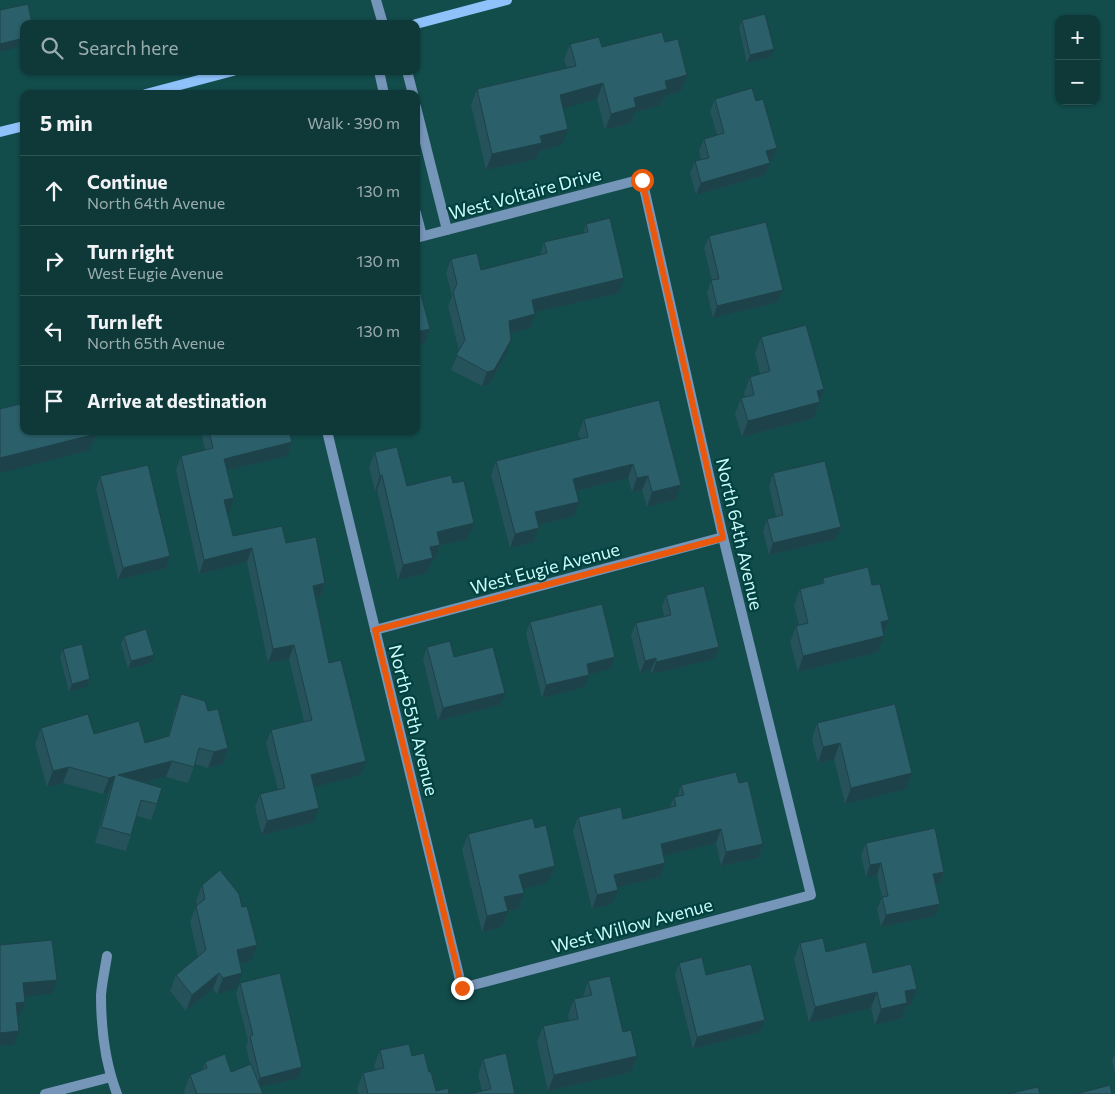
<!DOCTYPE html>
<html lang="en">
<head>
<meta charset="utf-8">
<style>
  :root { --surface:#0e3938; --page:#1c4443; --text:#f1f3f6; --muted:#9bacae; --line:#2e5353 }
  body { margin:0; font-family:Commissioner,sans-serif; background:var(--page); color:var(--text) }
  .controls { position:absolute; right:15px; top:15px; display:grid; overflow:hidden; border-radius:10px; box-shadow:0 1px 4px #0004 }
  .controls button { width:45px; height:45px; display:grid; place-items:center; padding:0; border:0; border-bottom:1px solid var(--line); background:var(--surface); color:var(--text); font:25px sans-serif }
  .stop { position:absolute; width:15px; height:15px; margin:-11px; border:4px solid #ea580c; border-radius:50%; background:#fff }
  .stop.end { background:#ea580c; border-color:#fff; box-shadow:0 1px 5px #0008 }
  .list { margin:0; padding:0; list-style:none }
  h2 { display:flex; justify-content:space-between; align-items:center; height:65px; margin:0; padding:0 20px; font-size:21px }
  h2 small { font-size:16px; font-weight:400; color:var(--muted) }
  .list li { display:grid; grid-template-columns:32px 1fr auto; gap:15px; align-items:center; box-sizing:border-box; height:70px; padding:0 20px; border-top:1px solid var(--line) }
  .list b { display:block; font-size:19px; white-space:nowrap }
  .list p { margin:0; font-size:16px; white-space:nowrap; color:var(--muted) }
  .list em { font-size:16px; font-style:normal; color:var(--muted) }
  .icon { flex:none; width:28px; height:28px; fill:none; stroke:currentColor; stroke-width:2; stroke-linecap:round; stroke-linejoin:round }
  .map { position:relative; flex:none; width:1115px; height:1094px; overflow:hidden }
  .search { position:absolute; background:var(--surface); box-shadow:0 1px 4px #0004; left:20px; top:20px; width:400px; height:55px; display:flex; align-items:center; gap:12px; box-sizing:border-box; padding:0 18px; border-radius:10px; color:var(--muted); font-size:19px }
  .panel { position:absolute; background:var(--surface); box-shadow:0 1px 4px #0004; left:20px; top:90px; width:400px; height:345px; border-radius:10px }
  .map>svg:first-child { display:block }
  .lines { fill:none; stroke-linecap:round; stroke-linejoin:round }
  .minor { stroke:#7595b9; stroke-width:10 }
  .secondary { stroke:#8fc2fb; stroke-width:10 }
  .wall { fill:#25525b }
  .shaded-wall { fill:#1e424a }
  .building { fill:#2b5f6a; stroke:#1e424a }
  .route { stroke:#ea580c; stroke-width:6 }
  .labels { text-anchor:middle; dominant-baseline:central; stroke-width:4.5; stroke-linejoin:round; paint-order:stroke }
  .street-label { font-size:18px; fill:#cbfbf8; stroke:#014140 }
</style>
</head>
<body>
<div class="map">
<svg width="1115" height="1094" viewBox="0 0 1115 1094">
  <rect width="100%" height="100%" fill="#124c4b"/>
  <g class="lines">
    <g class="minor">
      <path d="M376,0l7,24"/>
      <path d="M379,71l5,23"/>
      <path d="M407,71l6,23"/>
      <path d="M416,107l31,123"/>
      <path d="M416,213l6,23"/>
      <path d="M327,431l135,557 349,-93 -88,-358 -81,-358 -226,59"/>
      <path d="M375,630l348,-93"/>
      <path d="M107,956c-2,13 -5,26 -6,39 0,33 4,68 16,99"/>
      <path d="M45,1094l66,-17"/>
    </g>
    <g class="secondary">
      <path d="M416,24l91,-24"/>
      <path d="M146,94l87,-23"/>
      <path d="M0,132l24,-6"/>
    </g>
  </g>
  <g class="wall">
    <path d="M742,20l29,37 -24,6 -8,-35z"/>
    <path d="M665,42l22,33 -6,16 -17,5 -3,9 -26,7 -4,11 -26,7 -8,-31 -34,9 -1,37 -23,6 -3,8 -50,11 -15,-65 6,-16 90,-21 -3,-8 6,-16 32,3z"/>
    <path d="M715,99l41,2 21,47 -5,13h-3l1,2 -5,12 -69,20 -6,-22 5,-12 6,-2 -2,-8 5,-12 13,-4 -7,-24z"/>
    <path d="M586,224l33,69 -84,19v2l-5,14 -19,5 -5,21 -17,31 -7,1 -31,-16 8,-19 -11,-45 4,-10 -6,-23 5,-14 30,11 59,-15 4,-13 39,-9z"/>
    <path d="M709,236l74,54 -5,12 -65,16 -6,-25 4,-13h1l-8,-32z"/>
    <path d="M761,337l63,52 -10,29 -72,19 -7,-23 6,-16 4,-1 -1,-4 6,-16 10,-3 -5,-21z"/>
    <path d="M584,419l97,66 -5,14 -29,8 -5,-17 -10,2 -4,-14 -52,13 -2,25 -36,9 1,3 -5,14 -24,6 -19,-73 5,-14 84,-22 -2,-5z"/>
    <path d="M201,431h88l3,11 -5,14 -60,14 2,42h-2l6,24 53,7 39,40 -5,14 -4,1 13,65 37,98 -5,14 -48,12 1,35 -52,13 -7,-28 5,-13 18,-4 -12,-47 5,-13 33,-8 -15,-63 -21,4 -21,-101 -48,12 -23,-104 5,-14 24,-6z"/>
    <path d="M375,452l32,34 46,-3 15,56 -28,6 -5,15h-3l-5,13 -29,7 -21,-90 -2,1 -6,-24z"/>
    <path d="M773,473l63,66 -67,16 -6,-24 4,-12 9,-2 -7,-31z"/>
    <path d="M100,476l70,80 -4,12 -48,12 -22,-91z"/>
    <path d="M823,578l49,7 17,35 -11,32 -80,20 -8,-30 6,-16 3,-1 -5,-20 6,-16 21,-5z"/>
    <path d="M666,595l48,64 -62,15 -1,-4 -11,3 -9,-38 5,-12 28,-7 -2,-9z"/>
    <path d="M530,622l85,35 -4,12 -22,5 -4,13 -43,11 -16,-64z"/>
    <path d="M124,636l27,27 -23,6 -7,-25z"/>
    <path d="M427,647l27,10 46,48 -62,16 -15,-62z"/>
    <path d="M63,649l27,30 -3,8 -18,5 -9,-35z"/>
    <path d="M181,694l27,17 20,37 -5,16 -15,4 -13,-4 -7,19 -22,-6 -22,6 13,21 -6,16 -14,-4 -6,19 -5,16 -31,-8 14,-51 -6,2 -40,-11 -16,4 -12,-43 6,-16 53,6 51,9 23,-7 7,-26z"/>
    <path d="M817,723l89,66 -61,15 -11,-45 -16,4 -6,-24z"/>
    <path d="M739,783l24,61 -5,14 -37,8 -5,-23 -52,13 -4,21 -43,10 -5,17 -20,5 -19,-78 5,-14 45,2 47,-12 4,-10h3l4,-12z"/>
    <path d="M535,828l20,38 -6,16 -26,6 1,5 -6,16 -10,2 -6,16 -20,5 -20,-82 6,-16z"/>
    <path d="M866,843l78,29 -4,12 -4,1 4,19 -5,12 -54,11 -4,-18 5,-12 -5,-22 -11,2 -5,-22z"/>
    <path d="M202,885l40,22 15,38 -6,16 -11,3 -4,25 -19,5 -4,-5 -27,22 -16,-20 6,-16 22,-18 -8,-35 6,-16 1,-1 -1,-4z"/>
    <path d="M800,943l26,9 47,21 44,16 -6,16 -5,1 -4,12 -27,7 -4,-17 -62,15 -15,-64z"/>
    <path d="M679,963l27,12 59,45 -5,12 -67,17 -18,-74z"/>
    <path d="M588,981l35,51 14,24 -6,16 -83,19 -11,-49 6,-16 26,-5 -1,-6 6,-16 9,-2z"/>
    <path d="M240,983l62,84 -3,11 -39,9 3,7h-78l-1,-3 6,-16 12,-4 3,-9 26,10 19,-8 -4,-18 2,-6 -12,-46z"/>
    <path d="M380,1050l32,6 17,16 7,19 13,3h-90l-2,-5 6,-16 12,-3 -1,-4z"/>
    <path d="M1115,1053v21l-3,-13z"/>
    <path d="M483,1059l32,35 -33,-3 -4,-16z"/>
  </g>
  <g class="shaded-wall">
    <path d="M24,38v7l-24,7v-8z"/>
    <path d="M774,49l-3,8 -24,6 3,-8z"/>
    <path d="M687,75l-6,16 -17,5 -3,9 -26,7 -4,11 -26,7 6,-16 23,-16 31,-17z"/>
    <path d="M603,83l-6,16 -43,12 6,-16z"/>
    <path d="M568,129l-6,16 -23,6 -3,8 -50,11 6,-16 48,-18z"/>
    <path d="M777,148l-5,13 -10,3 4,-13z"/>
    <path d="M770,163l-5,12 -69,20 5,-12z"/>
    <path d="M624,278l-5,15 -92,21 5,-14z"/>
    <path d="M783,290l-5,12 -65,16 4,-12z"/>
    <path d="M535,314l-5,14 -26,7 5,-14z"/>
    <path d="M430,329l-6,15 -8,2v-14z"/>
    <path d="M511,340l-5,14 -17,31 -7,1 5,-14z"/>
    <path d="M824,389l-10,29 -72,19 6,-16 69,-30z"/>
    <path d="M96,434l-6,16 -90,23v-15z"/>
    <path d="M292,442l-5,14 -68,16 5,-13z"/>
    <path d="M633,464l-5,14 -60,15 5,-14z"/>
    <path d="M382,475l-5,15 -2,1 5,-15z"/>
    <path d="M648,476l-6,14 -10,2 5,-14z"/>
    <path d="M681,485l-5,14 -29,8 5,-15z"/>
    <path d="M234,498l-5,14 -10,2 5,-14z"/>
    <path d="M579,502l-5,14 -44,11 5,-15z"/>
    <path d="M474,523l-6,16 -28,6 -5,15h-3l-5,13 -29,7 5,-15 27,-18 7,-15z"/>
    <path d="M841,527l-5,12 -67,16 4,-12z"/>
    <path d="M539,528l-5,14 -24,6 5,-14z"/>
    <path d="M252,548l-5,14 -48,12 5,-14z"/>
    <path d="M170,556l-4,12 -48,12 5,-12z"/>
    <path d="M325,583l-5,14 -12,3 5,-14z"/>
    <path d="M889,620l-6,16 -2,-14z"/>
    <path d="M884,636l-6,16 -80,20 5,-16z"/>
    <path d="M294,645l-5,14 -21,4 5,-14z"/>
    <path d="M719,647l-5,12 -62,15 4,-12z"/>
    <path d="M154,655l-3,8 -23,6 3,-8z"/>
    <path d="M615,657l-4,12 -29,7 5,-12z"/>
    <path d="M656,658l-5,12 -11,3 5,-12z"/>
    <path d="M589,675l-4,12 -43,11 4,-13z"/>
    <path d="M90,679l-3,8 -18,5 3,-8z"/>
    <path d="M505,693l-5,12 -62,16 5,-13z"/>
    <path d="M840,743l-6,16 -16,4 5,-16z"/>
    <path d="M228,748l-5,16 -15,4 6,-16z"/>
    <path d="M172,761l-6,16 -54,14 6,-16z"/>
    <path d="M366,761l-5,14 -55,14 5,-14z"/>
    <path d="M69,767l-6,16 -16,4 6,-16z"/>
    <path d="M912,773l-6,16 -61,15 6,-16z"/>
    <path d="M115,776l-6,16 -6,2 6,-16z"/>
    <path d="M319,808l-5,14 -52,13 5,-14z"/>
    <path d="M721,829l-5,14 -60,15 5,-14z"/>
    <path d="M763,844l-5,14 -37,8 5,-14z"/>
    <path d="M665,863l-5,14 -51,12 5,-14z"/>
    <path d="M881,863l-4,12 -11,2 4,-12z"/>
    <path d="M555,866l-6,16 -35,9 5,-16z"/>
    <path d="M944,872l-4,12 -11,2 4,-12z"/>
    <path d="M618,890l-6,14 -20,5 5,-14z"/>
    <path d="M524,893l-6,16 -10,2 -6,16 -20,5 5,-16 17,-19z"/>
    <path d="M940,904l-5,12 -54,11 5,-12z"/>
    <path d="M257,945l-6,16 -20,5 6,-16z"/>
    <path d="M219,973l-6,16 -27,22 6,-16z"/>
    <path d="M242,973l-6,16 -19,5 6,-16z"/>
    <path d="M57,980l-5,14 -34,3 5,-14z"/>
    <path d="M917,989l-6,16 -5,1 -4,12 -27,7 6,-16 24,-18z"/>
    <path d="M877,992l-6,16 -62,15 6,-16z"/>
    <path d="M25,1002l-5,14 -9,1 5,-14z"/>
    <path d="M765,1020l-5,12 -67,17 4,-12z"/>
    <path d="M19,1031l-5,14 -14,1v-13z"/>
    <path d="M637,1056l-6,16 -83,19 6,-16z"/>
    <path d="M302,1067l-3,11 -43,10 4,-10z"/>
  </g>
  <g class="building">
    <path d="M28,4l4,20h-8v14l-24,6v-34z"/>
    <path d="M765,14l9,35 -24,6 -8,-35z"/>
    <path d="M662,32l3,10 13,-3 9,36 -22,6 2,8 -33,9 2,9 -25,7 -8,-31 -43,12 8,34 -28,7 2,7 -50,11 -15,-65 99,-23 -6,-22 29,-7 3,10z"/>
    <path d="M752,88l4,13 7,-2 14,49 -11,3 4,12 -69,20 -6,-22 14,-3 -5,-19 20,-6 -9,-34z"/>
    <path d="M610,218l14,60 -92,22 3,14 -26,7 2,19 -17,30 -7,2 -31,-17 9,-15 -12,-48 4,-8 -6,-25 26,-6 4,17 66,-17 -3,-11 44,-10 -2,-8z"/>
    <path d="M766,222l17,68 -66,16 -6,-26 8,-1 -10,-43z"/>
    <path d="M416,275l14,54 -14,3z"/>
    <path d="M806,325l18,64 -7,2 3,11 -72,19 -7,-23 13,-3 -4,-18 20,-6 -9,-34z"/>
    <path d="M659,400l22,85 -29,7 -4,-16 -11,2 -4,-14 -60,15 6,23 -44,10 4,16 -24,6 -19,-73 92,-24 -4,-18z"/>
    <path d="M24,403v28h71l1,3 -96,24v-49z"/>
    <path d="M209,431h80l3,11 -68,17 10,39 -10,2 9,36 49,-10 4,17 30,-6 9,46 -12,3 16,77 12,-3 25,101 -55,14 8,33 -52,13 -7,-27 25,-6 -14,-58 41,-10 -18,-75 -21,4 -21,-101 -48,12 -23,-104 32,-8z"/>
    <path d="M397,447l10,39 44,-11 2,8 11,-2 10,42 -37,9 3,13 -10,2 3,11 -30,7 -21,-90 -2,1 -5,-24z"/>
    <path d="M825,461l16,66 -68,16 -6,-24 16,-4 -10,-42z"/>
    <path d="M148,465l22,91 -47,12 -23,-92z"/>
    <path d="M868,567l4,18 8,-1 9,36 -8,2 3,14 -81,20 -7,-30 12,-3 -8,-34 24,-6 -1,-5z"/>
    <path d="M704,586l15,61 -63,15v-4l-11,3 -9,-38 35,-8 -5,-20z"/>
    <path d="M602,604l13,53 -28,7 2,11 -43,10 -16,-63z"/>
    <path d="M146,629l8,26 -23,6 -7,-25z"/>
    <path d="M450,641l4,16 39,-10 12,46 -62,15 -16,-61z"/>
    <path d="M82,644l8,35 -18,5 -9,-35z"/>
    <path d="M181,694l24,7 3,10 10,-2 10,39 -14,4 -15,-4 -5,19 -22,-6 -54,14 44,13 -5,16 -16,-4 -10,35 -30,-8 14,-51 -6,2 -40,-11 -16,4 -12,-43 47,-14 6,20 45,-13 6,22 24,-7z"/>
    <path d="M895,704l17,69 -61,15 -11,-45 -17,4 -6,-24z"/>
    <path d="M736,772l3,11 9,-2 15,63 -37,8 -5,-23 -60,15 4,19 -51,12 4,15 -21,5 -19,-78 43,-10 2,12 53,-13 -2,-9 10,-2 -3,-10z"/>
    <path d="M533,818l2,10 11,-3 9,41 -36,9 5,18 -20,4 4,14 -21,5 -19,-82z"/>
    <path d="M935,828l9,44 -11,2 7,30 -54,11 -4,-18 6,-1 -7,-33 -11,2 -4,-22z"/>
    <path d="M220,870l19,24 3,13 5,-1 10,39 -20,5 5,23 -19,5 -4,-5 -27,22 -16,-20 30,-25 -10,-44 9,-7 -3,-14z"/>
    <path d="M823,938l3,14 40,-10 7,31 38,-9 6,25 -12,2 2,12 -26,6 -4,-17 -62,15 -15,-64z"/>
    <path d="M52,940l5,40 -34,3 2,19 -9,1 3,28 -19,2v-88z"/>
    <path d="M702,957l4,18 45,-11 14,56 -68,17 -18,-74z"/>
    <path d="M280,973l22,94 -42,11 -10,-42 3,-1 -13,-52z"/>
    <path d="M610,976l13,56 8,-2 6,26 -83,19 -11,-49 35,-7 -4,-20 18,-4 -4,-14z"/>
    <path d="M409,1044l3,12 12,-3 5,19h2l5,19 12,-3 1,6h-81l-5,-21 21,-5 -4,-18z"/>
    <path d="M506,1053l9,41h-46l22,-5 -8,-30z"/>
    <path d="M225,1054l6,18 20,-8 12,30h-66l-7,-19 17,-7 -2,-6z"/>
    <path d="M1110,1085l2,9h-36z"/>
    <path d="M1038,1087l2,7h-32z"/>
  </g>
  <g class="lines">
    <path class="route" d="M462,988l-87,-358 348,-92 -81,-358"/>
  </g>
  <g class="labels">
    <g class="street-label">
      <text transform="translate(525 193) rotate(-15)">West Voltaire Drive</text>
      <text transform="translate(740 534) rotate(77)">North 64th Avenue</text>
      <text transform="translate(545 568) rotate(-15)">West Eugie Avenue</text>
      <text transform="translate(414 720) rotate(76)">North 65th Avenue</text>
      <text transform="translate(632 925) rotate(-15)">West Willow Avenue</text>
    </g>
  </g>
</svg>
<div class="controls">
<button>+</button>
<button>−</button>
</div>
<div class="stop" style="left:642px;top:180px"></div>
<div class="stop end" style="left:462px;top:988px"></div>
<div class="search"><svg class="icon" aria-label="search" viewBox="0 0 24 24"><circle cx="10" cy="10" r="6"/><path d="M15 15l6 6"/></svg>Search here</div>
<section class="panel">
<h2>5 min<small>Walk · 390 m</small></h2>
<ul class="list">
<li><svg class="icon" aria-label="ahead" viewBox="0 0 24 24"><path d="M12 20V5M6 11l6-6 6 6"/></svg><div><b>Continue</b><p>North 64th Avenue</p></div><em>130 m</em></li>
<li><svg class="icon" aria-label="right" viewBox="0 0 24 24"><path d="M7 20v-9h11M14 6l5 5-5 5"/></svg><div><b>Turn right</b><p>West Eugie Avenue</p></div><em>130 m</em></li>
<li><svg class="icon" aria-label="left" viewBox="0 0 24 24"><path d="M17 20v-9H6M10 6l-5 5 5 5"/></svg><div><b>Turn left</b><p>North 65th Avenue</p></div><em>130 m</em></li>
<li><svg class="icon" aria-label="arrive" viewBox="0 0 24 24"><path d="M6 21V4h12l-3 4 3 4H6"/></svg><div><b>Arrive at destination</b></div></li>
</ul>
</section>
</div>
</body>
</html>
